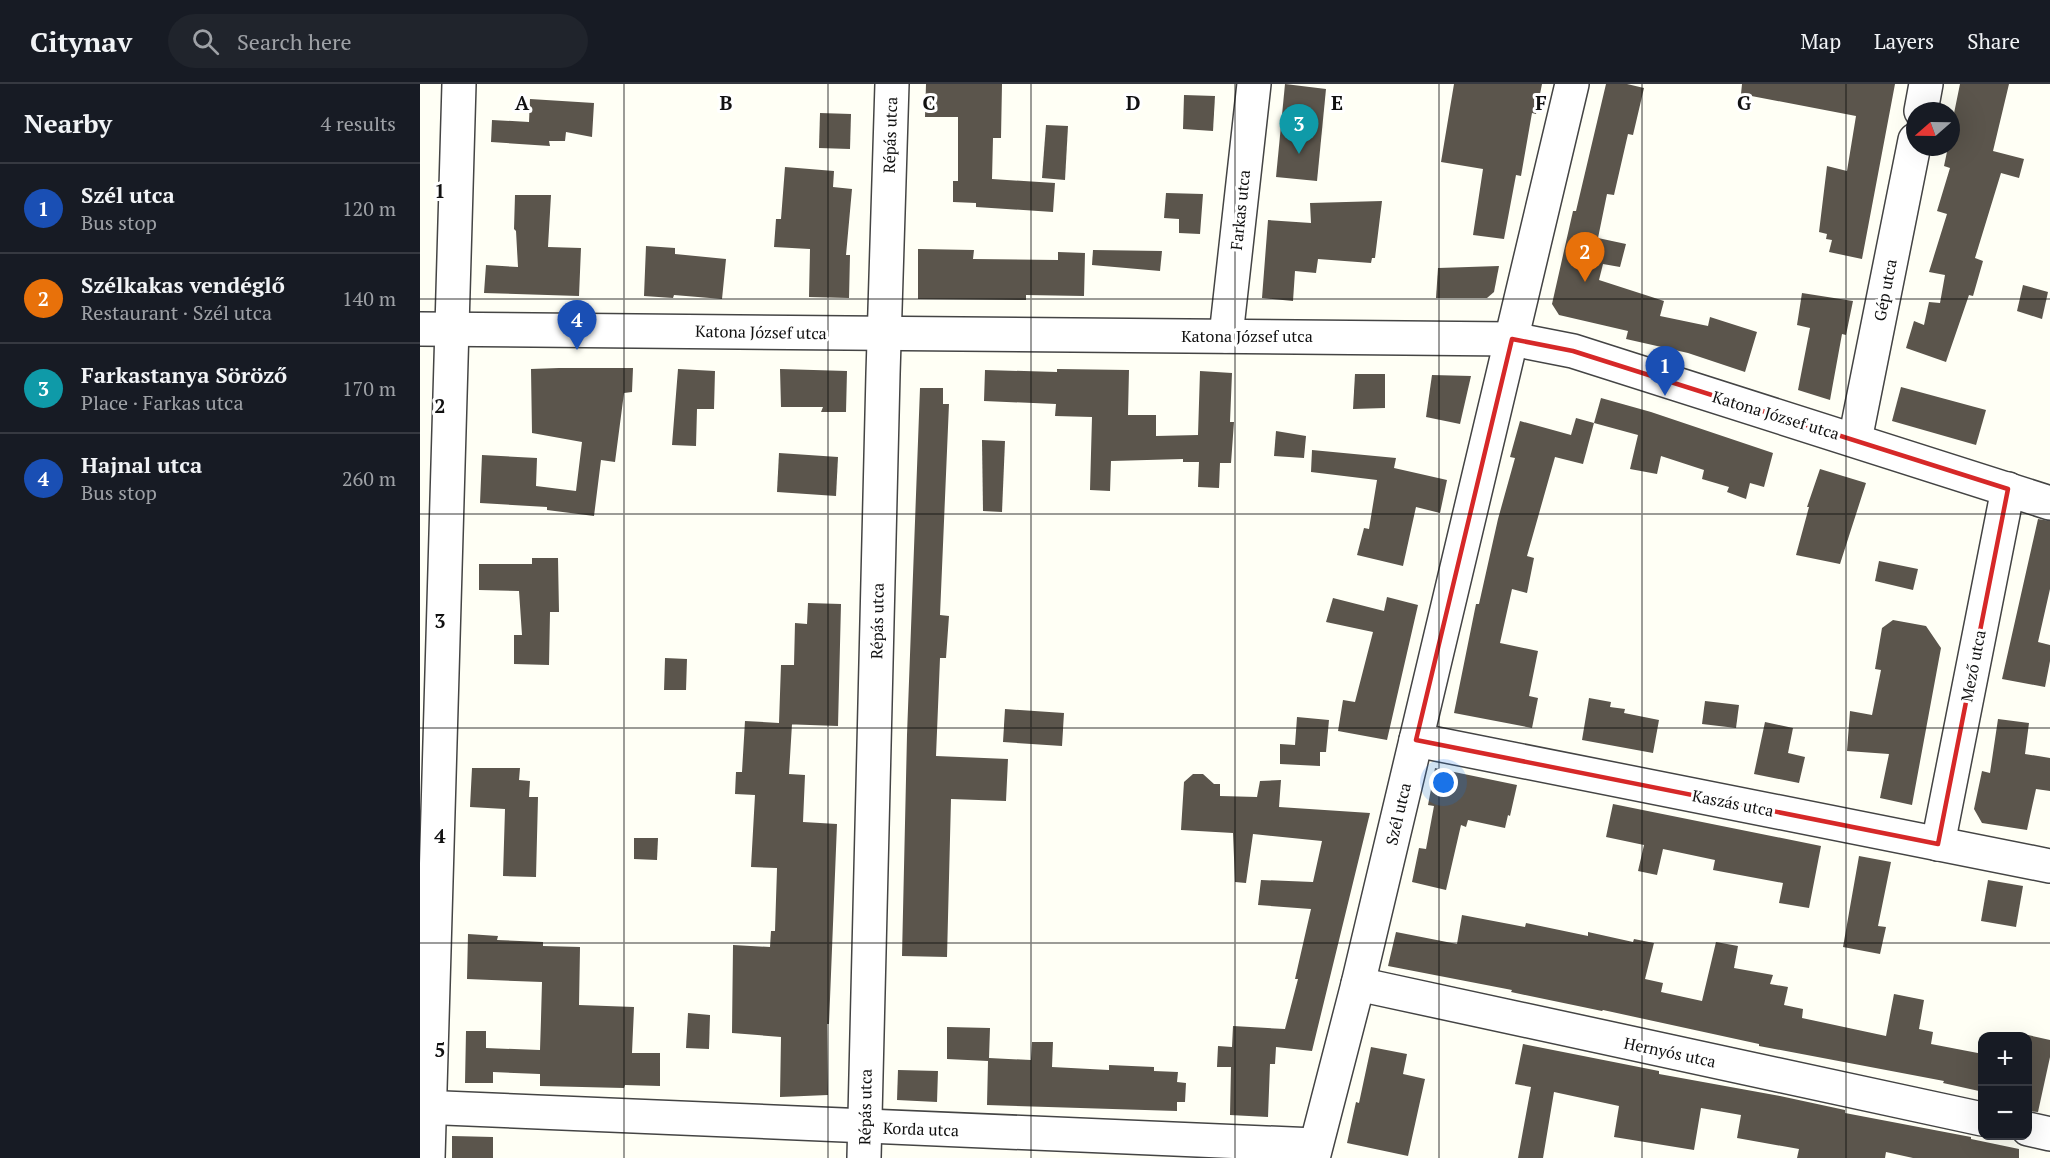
<!DOCTYPE html>
<html lang="en">
<head>
<meta charset="utf-8">
<style>
  :root { --surface:#171b24; --page:#20242c; --text:#f1f3f6; --muted:#9ea1a6; --line:#363941; --accent:#ea580c }
  body { margin:0; font-family:"PT Serif",serif; background:var(--page); color:var(--text) }
  .controls { position:absolute; right:18px; bottom:18px; display:grid; overflow:hidden; border-radius:12px; box-shadow:0 6px 24px #0002 }
  .controls button { width:54px; height:54px; display:grid; place-items:center; padding:0; border:0; border-bottom:2px solid var(--line); background:var(--surface); color:var(--text); font:30px sans-serif }
  .compass { position:absolute; left:1486px; top:18px; width:54px; height:54px; border-radius:50%; background:var(--surface); box-shadow:0 6px 24px #0002; rotate:250deg }
  .you { position:absolute; left:1024px; top:699px; width:21px; height:21px; margin:-15px; border:4px solid #fff; border-radius:50%; background:#1a73e8; box-shadow:0 0 0 9px #1a73e833 }
  .badge { display:grid; place-items:center; width:39px; height:39px; border-radius:50%; background:var(--accent); color:#fff; font-size:20px; font-weight:700 }
  .pin { position:absolute; translate:-50% -50px; filter:drop-shadow(0 2px 3px #0008) }
  .pin::after { content:''; position:absolute; top:32px; width:21px; height:18px; background:inherit; clip-path:polygon(0 0,100% 0,50% 100%) }
  .list { margin:0; padding:0; list-style:none }
  h2 { display:flex; justify-content:space-between; align-items:center; height:78px; margin:0; padding:0 24px; font-size:26px }
  h2 small { font-size:20px; font-weight:400; color:var(--muted) }
  .list li { display:grid; grid-template-columns:39px 1fr auto; gap:18px; align-items:center; box-sizing:border-box; height:90px; padding:0 24px; border-top:2px solid var(--line) }
  .list b { display:block; font-size:22px; white-space:nowrap }
  .list p { margin:0; font-size:20px; white-space:nowrap; color:var(--muted) }
  .list em { font-size:20px; font-style:normal; color:var(--muted) }
  .icon { flex:none; width:33px; height:33px; fill:none; stroke:currentColor; stroke-width:2; stroke-linecap:round; stroke-linejoin:round }
  .map { position:relative; flex:none; width:1630px; height:1074px; overflow:hidden }
  header { display:flex; align-items:center; gap:36px; box-sizing:border-box; height:84px; padding:0 30px; background:var(--surface); border-bottom:2px solid var(--line) }
  header strong { font-size:28px }
  nav { display:flex; gap:33px; margin-inline-start:auto; font-size:21px }
  .search { width:420px; height:54px; background:var(--page); display:flex; align-items:center; gap:15px; box-sizing:border-box; padding:0 21px; border-radius:33px; color:var(--muted); font-size:22px }
  main { display:flex }
  aside { flex:1; background:var(--surface) }
  .map>svg:first-child { display:block }
  .building { fill:#5b554c }
  .lines { fill:none; stroke-linecap:round; stroke-linejoin:round }
  .minor-casing { stroke:#444; stroke-width:36 }
  .minor { stroke:#fff; stroke-width:33 }
  .marked { fill:none; stroke:#d62828; stroke-width:4.5; stroke-linejoin:round }
  .grid { fill:none; stroke:#111; stroke-width:1.5; stroke-opacity:0.55 }
  .labels { text-anchor:middle; dominant-baseline:central; stroke-width:6; stroke-linejoin:round; paint-order:stroke }
  .street-label { font-size:16px; fill:#111; stroke:#fff }
  .grid-label { font-size:20px; text-anchor:middle; font-weight:bold; fill:#111; stroke:#fff; stroke-width:6; stroke-linejoin:round; paint-order:stroke }
</style>
</head>
<body>
<header>
<strong>Citynav</strong>
<div class="search"><svg class="icon" aria-label="search" viewBox="0 0 24 24"><circle cx="10" cy="10" r="6"/><path d="M15 15l6 6"/></svg>Search here</div>
<nav><a>Map</a><a>Layers</a><a>Share</a></nav>
</header>
<main>
<aside>
<h2>Nearby<small>4 results</small></h2>
<ul class="list">
<li><span class="badge" style="background:#1a4fb4">1</span><div><b>Szél utca</b><p>Bus stop</p></div><em>120 m</em></li>
<li><span class="badge" style="background:#e8710a">2</span><div><b>Szélkakas vendéglő</b><p>Restaurant · Szél utca</p></div><em>140 m</em></li>
<li><span class="badge" style="background:#0f9aa8">3</span><div><b>Farkastanya Söröző</b><p>Place · Farkas utca</p></div><em>170 m</em></li>
<li><span class="badge" style="background:#1a4fb4">4</span><div><b>Hajnal utca</b><p>Bus stop</p></div><em>260 m</em></li>
</ul>
</aside>
<div class="map">
<svg width="1630" height="1074" viewBox="0 0 1630 1074">
  <rect width="100%" height="100%" fill="#fffff5"/>
  <g class="building">
    <path d="M506,0h76l-1,54h-8l-1,41 63,4 -2,29 -77,-5v-4l-23,-1v-21h5v-64h-33z"/>
    <path d="M865,0l41,5 -9,92 -41,-4z"/>
    <path d="M1034,0h88l-6,30 -4,-1 -11,63 -5,-1 -12,64 -31,-4 10,-66 -42,-7z"/>
    <path d="M1186,0h21l17,4 -11,47 -5,-1 -14,61 -7,-1 -9,44 28,6 -6,23 -17,-3 -4,16 65,21 -4,15 48,10 2,-9 47,15 -12,40 -57,-19 -62,-14 2,-8 -69,-16 -7,-11 21,-93h3z"/>
    <path d="M1322,0h153l-33,175 -33,-7 3,-12 -6,-1 1,-5 -8,-2 8,-66 20,5 9,-55 -115,-22z"/>
    <path d="M1540,0h49l-16,67 31,8 -5,19 -18,-5 -26,85 8,3 -10,35 -4,-1 -23,67 -40,-14 8,-27 10,4 5,-23 11,1 5,-28 -16,-3 18,-58 -10,-3 13,-43 -6,-2 4,-19h3v-19z"/>
    <path d="M764,11l31,1 -2,35 -30,-2z"/>
    <path d="M110,15l64,4 -2,34 -26,-5 -1,9h-16l1,5 -59,-4 1,-22 37,2z"/>
    <path d="M400,29l31,1 -1,35 -31,-1z"/>
    <path d="M626,41l22,1 -3,54 -23,-2z"/>
    <path d="M365,83l49,4 -1,16 19,2 -6,66h4l-1,43 -40,-1 1,-48 -36,-2 2,-28h5z"/>
    <path d="M746,109l37,1 -3,40 -21,-1v-14l-15,-1z"/>
    <path d="M95,111h36l-3,52 33,1 -2,48 -95,-3 2,-28 32,2 -2,-36 -2,-2z"/>
    <path d="M962,117l-7,57h-3l-1,5 -53,-4 -2,14 -21,-2 -2,30 -31,-3 6,-78 43,3 -1,-20z"/>
    <path d="M226,162l29,2v6l51,5 -4,40 -48,-4 -1,3 -29,-2z"/>
    <path d="M498,165l56,1 -1,9 85,1v-8l27,1 -1,43 -58,-1v5l-108,-1z"/>
    <path d="M673,166l69,1 -2,20 -68,-6z"/>
    <path d="M1079,182l-5,26 -7,6h-51l2,-30z"/>
    <path d="M1603,201l25,7 -6,27 -25,-8z"/>
    <path d="M1382,209l51,8 -7,34 -4,-1 -12,66 -32,-10 12,-62 -13,-3z"/>
    <path d="M139,284h74l-1,24 -8,1 -9,69 -14,-2 -7,56 -47,-6v-3l-67,-4 2,-48 55,3 -1,28 40,5 6,-49 -50,-9 -1,-64z"/>
    <path d="M258,285l37,2 -1,38h-17l-1,37 -24,-1z"/>
    <path d="M360,285l67,2 -1,41h-25l2,-5h-42z"/>
    <path d="M637,285l72,1 -1,45h28v21l42,-1 2,-64 32,2 -2,49h4l-3,41h-11l-1,25 -21,-1 1,-25h-16v-3l-72,2 -1,30 -20,-1 2,-73 -37,-1 1,-12 -72,-3 1,-31 72,2z"/>
    <path d="M935,290h30v34l-32,1z"/>
    <path d="M1012,291l39,1 -11,48 -34,-7z"/>
    <path d="M1481,303l85,23 -10,35 -84,-24z"/>
    <path d="M500,304h23v16h6l-9,211 9,1 -3,42h-6l-4,98 72,3 -2,42 -55,-2 -4,158 -45,-1 5,-221z"/>
    <path d="M1181,314l50,14 122,41 -9,34 -14,-4 -4,16 -19,-7 2,-5 -27,-8 2,-9 -43,-14 -4,18 -27,-5 8,-34 -44,-12z"/>
    <path d="M1156,334l18,5 -11,41 -28,-7 -28,99 7,2 -7,35 -15,-4 -12,54 38,8 -9,45 9,2 -6,30 -78,-15 22,-109h3l19,-85 17,-61 -5,-1 10,-36 51,14z"/>
    <path d="M856,347l30,5 -2,22 -30,-2z"/>
    <path d="M562,356l23,1 -3,71 -19,-1z"/>
    <path d="M892,366l84,8 -2,10 53,12 -7,33 -24,-6 -13,59 -46,-11 7,-27 5,1 8,-49 -66,-8z"/>
    <path d="M359,369l59,4 -2,39 -59,-4z"/>
    <path d="M1400,385l46,14 -26,81 -44,-9 13,-48h-2z"/>
    <path d="M1618,435l12,2v68l-12,53 12,3v16l-5,26 -43,-8z"/>
    <path d="M112,474h26l1,54h-9l-1,53 -35,-1v-29h8l-3,-44 -40,-1v-26h53z"/>
    <path d="M1459,477l39,8 -5,21 -38,-9z"/>
    <path d="M967,513l31,8 -31,135 -49,-9 5,-31 12,2 18,-70 -47,-10 7,-24 51,13z"/>
    <path d="M388,519l33,1 -3,122 -56,-2h10l-3,50 16,1 -2,47 34,2 -8,200h-2l1,71 -48,2 1,-60 -49,-4 1,-88 37,2 1,-16h4l2,-63 -26,-1 4,-72 -20,-1 1,-22h6l3,-51 34,2 2,-58h13l1,-42 12,1z"/>
    <path d="M1473,536l33,6 15,22 -29,157 -32,-7 9,-44 -42,-3 3,-40 22,4 9,-45 -6,-1 7,-41z"/>
    <path d="M245,574l22,1 -1,31h-22z"/>
    <path d="M1169,614l22,4 -1,5 15,2 -1,4 35,7 -6,33 -71,-13z"/>
    <path d="M1285,617l34,4 -3,23 -34,-4z"/>
    <path d="M585,625l59,4 -2,33 -59,-4z"/>
    <path d="M877,633l32,3 -3,32h-6v14l-40,-2v-20l15,1z"/>
    <path d="M1578,635l31,4 -4,31 25,4v33l-14,-2 -9,41 -45,-7 -8,-14 8,-38 8,2z"/>
    <path d="M1345,638l28,6 -5,25 17,4 -6,26 -45,-9z"/>
    <path d="M52,684h48l-1,12 11,1 -1,16h9l-2,80 -33,-1 2,-67 -35,-2z"/>
    <path d="M1015,684l82,17 -7,31 -2,-1 -3,13 -37,-8 -2,7 -5,-2 -15,65 -34,-8 7,-34 7,1 8,-43 -6,-1z"/>
    <path d="M773,690h10l11,10h6v12l37,1 3,-16 21,-1 -2,27 91,6 -58,238 -36,-4 -1,17h-5l-2,53 -38,-2 1,-48h-14l1,-21 14,1 1,-21 52,3 13,-50h-3l16,-70 -53,-4 3,-25 52,2 9,-41 -69,-7 -7,49 -11,-1 -2,-49 -52,-3 3,-48z"/>
    <path d="M1193,720l208,42 -12,62 -30,-5 4,-20 -70,-13 2,-10 -52,-11 -6,26 -19,-4 6,-26 -38,-8z"/>
    <path d="M214,754h24l-1,22 -23,-1z"/>
    <path d="M1439,772l32,6 -13,64 8,1 -6,27 -37,-7z"/>
    <path d="M1568,796l35,6 -7,41 -35,-6z"/>
    <path d="M1042,831l63,12 1,-4 62,13v-4l45,10 1,-3 20,4 -9,36 18,4 -2,9 41,9 14,-59 22,4 -4,22 39,7 -3,9 18,3 -4,18 19,4 -1,9 84,18 8,-42 30,6 -5,29 14,3 -2,12 52,10v20l-4,17 -36,-8 1,-2 -185,-35v-2l-156,-34 -1,1 -91,-19 1,-2 -124,-24 8,-34 61,12z"/>
    <path d="M48,850l30,2 -1,4 46,2v4l37,1 -1,58 55,2 -2,46h28v33l-35,-1 -1,3 -84,-2v-12l-47,-2v11h-28l1,-52h20v17l54,2 1,-31 1,-37 -75,-3z"/>
    <path d="M268,929l22,2 -1,34 -23,-1z"/>
    <path d="M527,943l43,1 -1,30 42,2 1,-18h21l-1,25 57,3v-5l45,2v4l24,1 -1,10 9,1 -1,19h-8v9l-190,-6 1,-44 -41,-2z"/>
    <path d="M1608,951l22,5v17l-12,55 -10,-1z"/>
    <path d="M1103,960l136,27v3l121,22 65,14v3l126,24v2l48,10v9h-106l-27,-6 -1,6h-88l2,-9 -62,-11 4,-23 -40,-7 -7,42 -80,-13 5,-31 -65,-14 -11,66h-25l13,-71 -16,-3z"/>
    <path d="M951,963l36,7 -4,20 22,5 -17,77 -61,-13 9,-41 3,1z"/>
    <path d="M478,986l40,1 -1,31 -40,-2z"/>
    <path d="M32,1052l41,1v21h-41z"/>
  </g>
  <g class="lines">
    <g class="minor-casing">
      <g id="minor">
        <path d="M1501,27l5,-27"/>
        <path d="M0,245l1092,10 61,12 477,152"/>
        <path d="M806,252l28,-252"/>
        <path d="M1435,356l60,-300"/>
        <path d="M996,656l634,126"/>
        <path d="M1518,760l70,-355"/>
        <path d="M938,900l624,135"/>
        <path d="M0,1023l895,38"/>
        <path d="M1608,1045l22,5"/>
        <path d="M8,1074l31,-1074"/>
        <path d="M444,1074l19,-784 9,-290"/>
        <path d="M893,1074l45,-174 214,-900"/>
      </g>
    </g>
    <use href="#minor" class="minor"/>
  </g>
  <path class="marked" d="M1092,255l61,12 435,138 -70,355 -522,-104z"/>
  <path class="grid" d="M204,0v1074M408,0v1074M611,0v1074M815,0v1074M1019,0v1074M1222,0v1074M1426,0v1074M0,215h1630M0,430h1630M0,644h1630M0,859h1630"/>
  <g class="labels">
    <g class="street-label">
      <text transform="translate(470 51) rotate(-88)">Répás utca</text>
      <text transform="translate(820 126) rotate(-84)">Farkas utca</text>
      <text transform="translate(1465 206) rotate(-79)">Gép utca</text>
      <text transform="translate(341 248) rotate(1)">Katona József utca</text>
      <text x="827" y="252">Katona József utca</text>
      <text transform="translate(1356 331) rotate(17)">Katona József utca</text>
      <text transform="translate(457 537) rotate(-89)">Répás utca</text>
      <text transform="translate(1553 582) rotate(-79)">Mező utca</text>
      <text transform="translate(1313 719) rotate(11)">Kaszás utca</text>
      <text transform="translate(978 730) rotate(-77)">Szél utca</text>
      <text transform="translate(1250 968) rotate(12)">Hernyós utca</text>
      <text transform="translate(445 1023) rotate(-89)">Répás utca</text>
      <text transform="translate(501 1045) rotate(2)">Korda utca</text>
    </g>
  </g>
  <g class="grid-label">
    <text x="102" y="26">A</text>
    <text x="306" y="26">B</text>
    <text x="509" y="26">C</text>
    <text x="713" y="26">D</text>
    <text x="917" y="26">E</text>
    <text x="1121" y="26">F</text>
    <text x="1324" y="26">G</text>
    <text x="20" y="114">1</text>
    <text x="20" y="329">2</text>
    <text x="20" y="544">3</text>
    <text x="20" y="759">4</text>
    <text x="20" y="973">5</text>
  </g>
</svg>
<div class="controls">
<button>+</button>
<button>−</button>
</div>
<svg class="compass" viewBox="-18 -18 36 36"><path d="M0-13l5 13h-10z" fill="#e53935"/><path d="M0 13l5-13h-10z" fill="#9ea1a6"/></svg>
<div class="you"></div>
<div class="pin badge" style="left:1245px;top:312px;background:#1a4fb4">1</div>
<div class="pin badge" style="left:1165px;top:198px;background:#e8710a">2</div>
<div class="pin badge" style="left:879px;top:70px;background:#0f9aa8">3</div>
<div class="pin badge" style="left:157px;top:266px;background:#1a4fb4">4</div>
</div>
</main>
</body>
</html>
